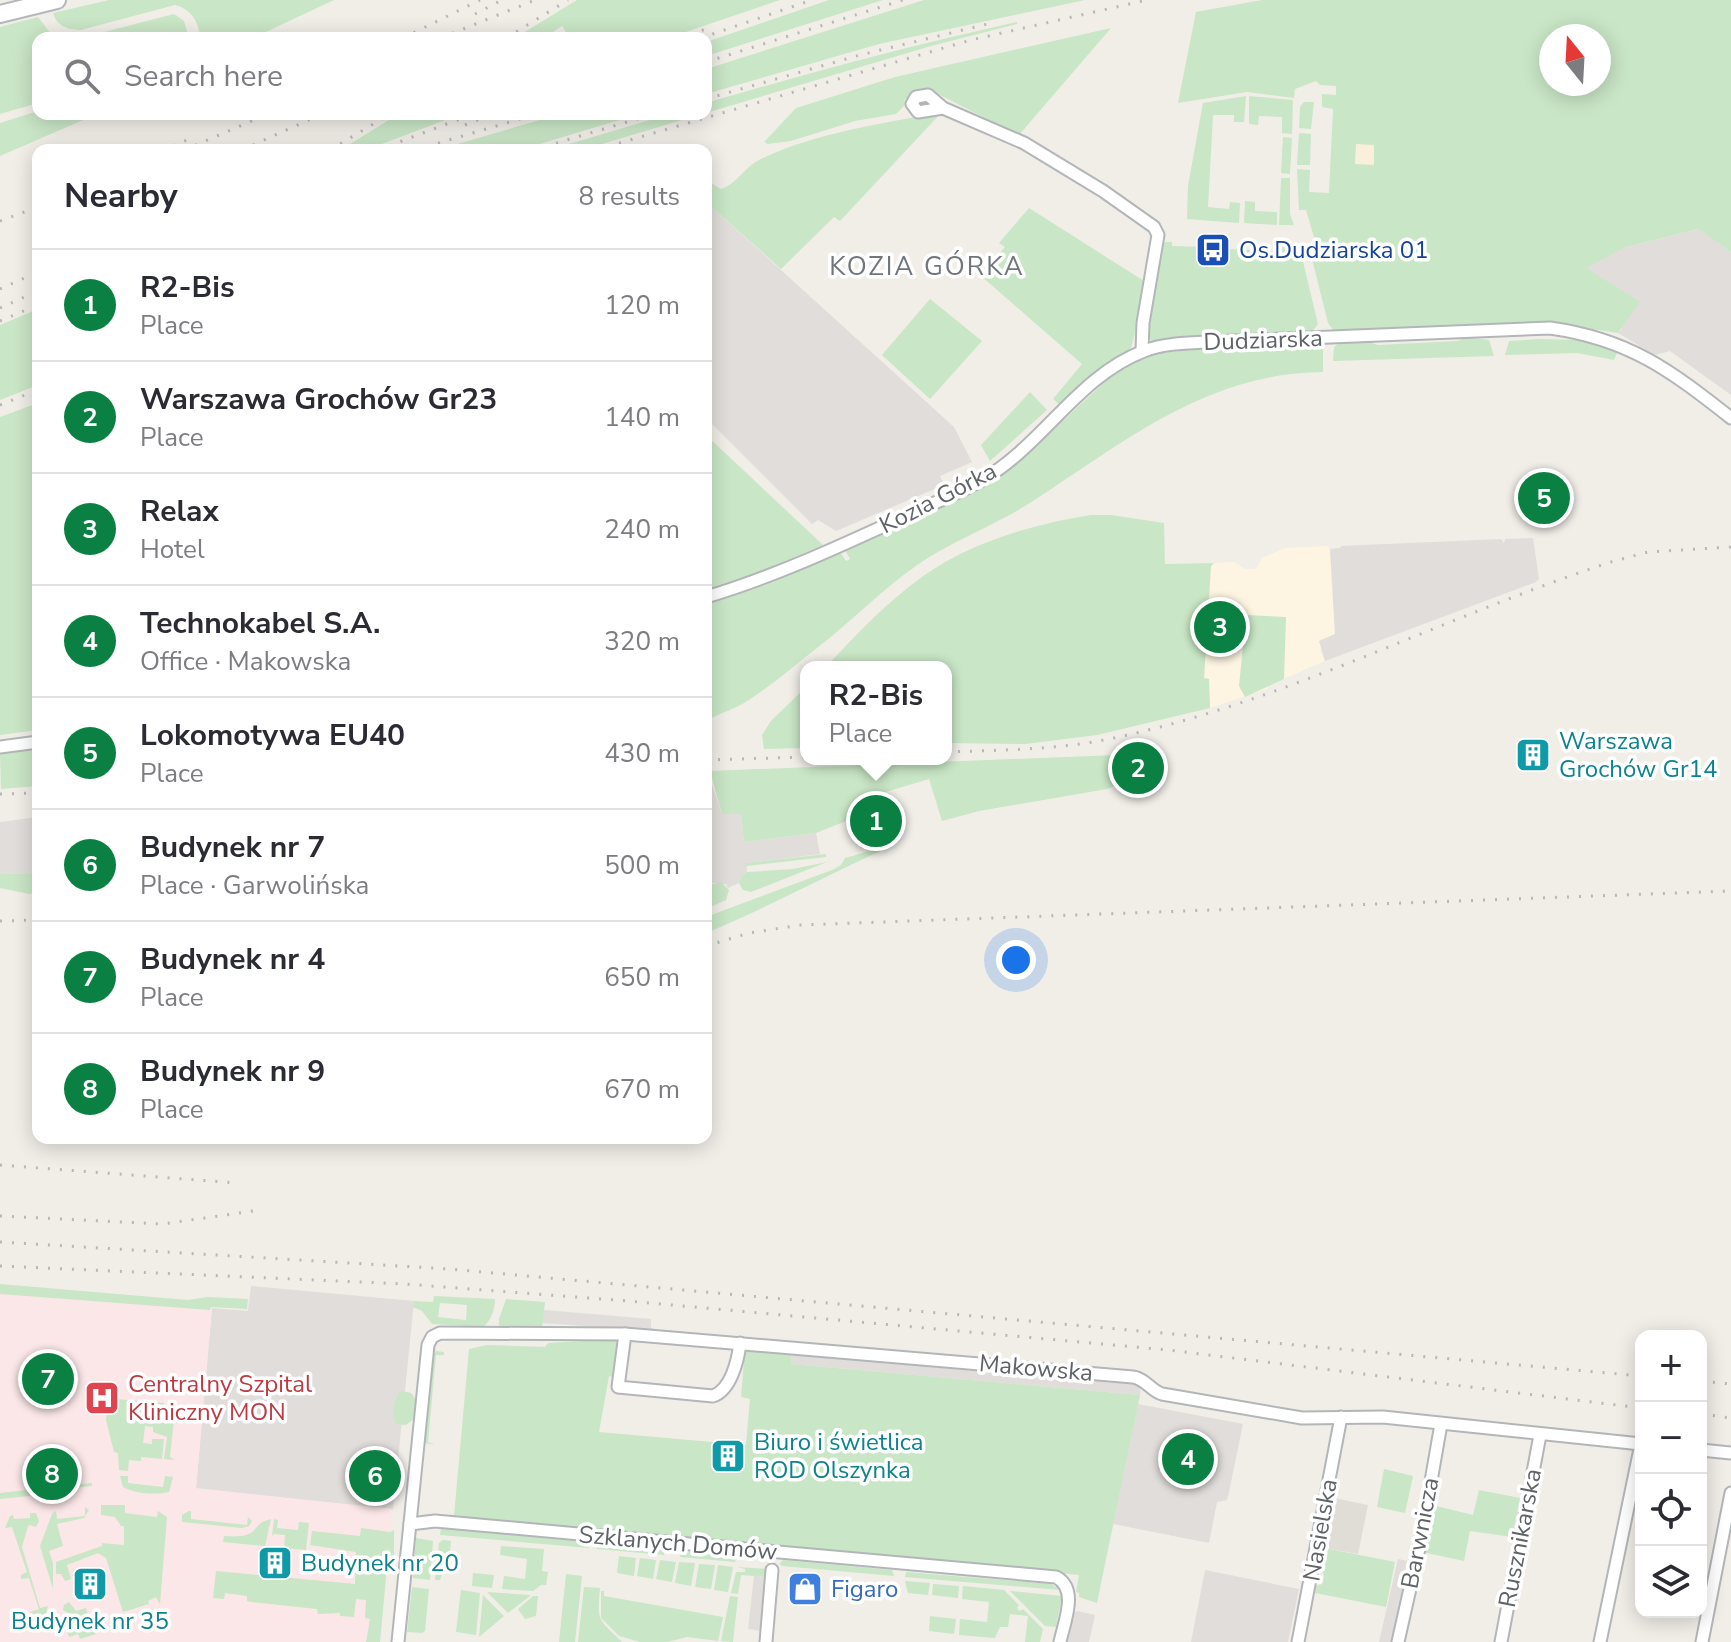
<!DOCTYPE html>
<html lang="en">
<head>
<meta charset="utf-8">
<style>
  :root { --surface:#fff; --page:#f7f7f7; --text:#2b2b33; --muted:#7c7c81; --line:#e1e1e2; --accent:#0b8043 }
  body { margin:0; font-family:"Nunito Sans",sans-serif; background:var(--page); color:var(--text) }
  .controls { position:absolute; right:24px; bottom:24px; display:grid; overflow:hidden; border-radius:16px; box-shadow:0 4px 20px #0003 }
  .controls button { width:72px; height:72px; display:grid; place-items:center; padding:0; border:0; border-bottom:2px solid var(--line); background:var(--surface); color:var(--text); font:40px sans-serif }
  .compass { position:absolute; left:1539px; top:24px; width:72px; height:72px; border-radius:50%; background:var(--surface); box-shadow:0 4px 20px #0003; rotate:342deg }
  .you { position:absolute; left:1016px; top:960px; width:28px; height:28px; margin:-20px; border:6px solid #fff; border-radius:50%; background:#1a73e8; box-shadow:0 0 0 12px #1a73e833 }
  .badge { display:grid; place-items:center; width:52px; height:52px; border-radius:50%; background:var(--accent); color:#fff; font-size:26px; font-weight:700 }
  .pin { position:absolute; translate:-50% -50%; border:4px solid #fff; box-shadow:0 2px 8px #0006 }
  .popup { position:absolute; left:800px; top:661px; width:152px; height:104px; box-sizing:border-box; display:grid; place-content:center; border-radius:16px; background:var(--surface); filter:drop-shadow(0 2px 6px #0005); font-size:26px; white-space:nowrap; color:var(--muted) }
  .popup b { font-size:30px; color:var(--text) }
  .popup::after { content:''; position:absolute; left:50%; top:100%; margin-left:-16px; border:16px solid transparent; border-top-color:var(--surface) }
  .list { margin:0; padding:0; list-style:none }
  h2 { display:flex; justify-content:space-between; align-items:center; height:104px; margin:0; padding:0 32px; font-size:34px }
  h2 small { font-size:26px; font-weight:400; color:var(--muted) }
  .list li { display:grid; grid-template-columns:52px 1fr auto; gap:24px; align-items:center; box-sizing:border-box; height:112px; padding:0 32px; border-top:2px solid var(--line) }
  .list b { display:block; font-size:30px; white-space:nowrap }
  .list p { margin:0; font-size:26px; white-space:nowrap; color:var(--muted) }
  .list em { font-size:26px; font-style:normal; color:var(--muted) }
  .icon { flex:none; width:44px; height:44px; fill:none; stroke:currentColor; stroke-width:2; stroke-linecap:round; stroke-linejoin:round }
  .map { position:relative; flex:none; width:1731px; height:1642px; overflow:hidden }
  .search { position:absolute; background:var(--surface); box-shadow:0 4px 20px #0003; left:32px; top:32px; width:680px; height:88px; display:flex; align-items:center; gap:20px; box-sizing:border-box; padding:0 28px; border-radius:16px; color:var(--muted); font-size:30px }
  .panel { position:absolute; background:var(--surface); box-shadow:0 4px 20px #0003; left:32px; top:144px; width:680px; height:1000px; border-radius:16px }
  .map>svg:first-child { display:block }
  .commercial { fill:#fdf4e1 }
  .industrial { fill:#e0ddda }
  .education { fill:#e0ddd6 }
  .medical { fill:#fbe7e7 }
  .green { fill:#c9e6c6; fill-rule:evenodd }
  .sand { fill:#faefda }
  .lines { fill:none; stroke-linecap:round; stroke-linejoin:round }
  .street-casing { stroke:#b3b6b9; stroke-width:15 }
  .secondary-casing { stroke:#b4b8bc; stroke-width:20 }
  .street { stroke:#fff; stroke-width:11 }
  .secondary { stroke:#fff; stroke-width:16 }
  .rail { stroke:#b6b7b7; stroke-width:3; stroke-dasharray:2 10; stroke-linecap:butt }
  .labels { text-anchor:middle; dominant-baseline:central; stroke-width:7; stroke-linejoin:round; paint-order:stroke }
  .transit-label { font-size:24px; fill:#164399; stroke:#fff; text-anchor:start }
  .street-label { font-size:24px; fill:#5f6467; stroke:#fff }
  .culture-label { font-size:24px; fill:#0d838f; stroke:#fff; text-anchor:start }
  .health-label { font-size:24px; fill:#be3a42; stroke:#fff; text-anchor:start }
  .shop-label { font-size:24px; fill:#366cbe; stroke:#fff; text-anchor:start }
  .neighbourhood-label { font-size:26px; letter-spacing:2px; fill:#707679; stroke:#fff }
</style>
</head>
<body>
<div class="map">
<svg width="1731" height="1642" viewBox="0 0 1731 1642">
  <rect width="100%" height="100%" fill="#f1eee8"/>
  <path class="commercial" d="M1327,546l3,3 5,85 -15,16 5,11 -58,25v3l-57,19 -1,-29h-5l7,-113 3,-3 20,-1 11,7h11l6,-11 23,-10z"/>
  <g class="industrial">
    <path d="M706,202l248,225 18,35 -32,14 4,9 -108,46 -18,-11 -6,4 -106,-106z"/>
    <path d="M1698,229l33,23v143l-61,-44 -15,4 -37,-22 4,-4 -37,-61 41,-21z"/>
    <path d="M1533,538l6,41 -3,3 -211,79 -6,-20 16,-7 -5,-85 10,-1 1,-2 160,-7 3,4 1,-4z"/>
    <path d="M706,779h4l12,35 19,-1 3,29 72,-9 4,21 -73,9v9l-5,3 -3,8 -11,5 -2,-4 -12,-1 -8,3z"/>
    <path d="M38,817v56l-38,1v-52z"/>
    <path d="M251,1286l163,15 -21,208 -197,-20 16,-181 36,3z"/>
    <path d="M544,1310l107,9v8l4,4 -113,-8z"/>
    <path d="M791,1352l350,30v2l-1,11 -349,-31z"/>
    <path d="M1138,1404l105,20 -14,68 -2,8 -10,2 -8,41 -96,-19z"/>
    <path d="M1398,1559l9,2 -14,81h-14z"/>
    <path d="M1205,1570l94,19 -11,53h-97z"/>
    <path d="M754,1576l13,1 -6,54 -13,-2z"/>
    <path d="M1078,1611l17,4 -6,27h-22l5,-29z"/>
  </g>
  <path class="education" d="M1334,1498l34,7 -10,49 -34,-6z"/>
  <path class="medical" d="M0,1289l212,19 -16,180 197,21 -13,133h-380z"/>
  <g class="green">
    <path d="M109,0h225l-81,38h-53c-1,-17 -9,-29 -25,-33l-94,25c-12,0 -24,-3 -28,-17z"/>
    <path d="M577,0h203l-112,38h-110l8,-6 -4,-6 -18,12h-29z"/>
    <path d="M829,0h54l-177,56v-14z"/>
    <path d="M924,0h161l-206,44 -173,50v-25z"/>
    <path d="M1262,0h469v252l-33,-23 -72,18 -40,21 54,34 -22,31 -71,-11 -214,8 -5,-7 -19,-76 7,-3 -10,-34h-7l-2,-41 13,1 -1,22 20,1 4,-84 -11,-2v-13l14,1v-9l-16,-1 -4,-4 -21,8 -1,9 -47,-6 -69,11 18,-91zM1551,36h48v48h-48z"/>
    <path d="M174,14l10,7 5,17h-108z"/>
    <path d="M38,17l13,17 6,4h-19v65l-38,11v-87z"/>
    <path d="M1017,22v2l-86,22 -225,67v-10c103,-30 206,-58 311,-81z"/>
    <path d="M1111,28l-92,107 -89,-45 -14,3 -11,6 -1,7 -8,8 -41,7 -64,20 -23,3 -4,-2 32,-34 99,-31z"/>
    <path d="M1246,96l-2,26h-10v-7h-21l-5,92 21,2 1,-7 10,1 -1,20 -52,-4 1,-33 15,-83z"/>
    <path d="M1249,96l44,4 -1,34 -10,-1v-16l-23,-1 -1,9 -9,-1z"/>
    <path d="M1304,102h10l-3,27 -12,-1 1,-21z"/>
    <path d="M38,111v3h59l-97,42v-33z"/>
    <path d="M942,112l-102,109 -6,-4 -53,52 -75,-67v-22l15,9c16,-5 24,-23 40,-30 57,-27 120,-35 181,-47z"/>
    <path d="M399,114h62l-95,36h-26z"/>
    <path d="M560,114h79l-119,36h-83z"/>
    <path d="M670,114h32l-120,36h-33z"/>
    <path d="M1299,133l12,1 -1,31h-13z"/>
    <path d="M1283,137l9,1 -2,36 -9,-1z"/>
    <path d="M1281,178h9v36l4,11h-15z"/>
    <path d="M1245,201l10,1v9l22,1v13l-33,-2z"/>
    <path d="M1029,208l115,73 -5,23 3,2 -11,42 -34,24 -38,32 -6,-5 29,-35 -102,-89 25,-28 -6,-4z"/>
    <path d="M1165,242h7v4l34,1v4l23,1 1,-3 43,2 2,-7 21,1 4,4 18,75 -6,8 -113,4 -48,5 -3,-7 9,-82z"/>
    <path d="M930,299l52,42 -52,58 -48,-44z"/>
    <path d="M38,309v76l-38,15v-75z"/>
    <path d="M1465,337l24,3 5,16 -161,5 1,-14c10,-9 31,-7 44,-2l80,-4z"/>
    <path d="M1540,339l36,1 42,10 -4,10 -37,-7 -72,2 4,-14z"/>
    <path d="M1314,343l9,6v23c-116,1 -198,69 -290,129 -32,21 -69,35 -102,55 -41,25 -75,62 -114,92 -23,18 -47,39 -73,55 -12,7 -26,11 -38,18v-118l59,-18 75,-33 6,9 4,-2 -5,-9 139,-63 32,-23 93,-86 26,-16 26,-9 46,-5z"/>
    <path d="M1030,392l17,18 -57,51 -9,-16z"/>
    <path d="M38,403v327l-38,5v-318z"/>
    <path d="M706,435l117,110 -58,25 -59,19z"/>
    <path d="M1091,515h20l53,8 1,41 49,-1 -3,3 -7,112 5,1 1,29 -113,27 -71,9 -80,-1v-76h-120c27,-29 53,-57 84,-81 50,-41 118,-61 181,-71z"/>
    <path d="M1246,615l40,2 -2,62 -39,18 -6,-11z"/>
    <path d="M806,687v61l-42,1 -2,-14 9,-14z"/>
    <path d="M38,747v39l-37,3 -1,-37z"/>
    <path d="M1116,755l5,14h-8v5h8l1,9 -15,6 -128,22 -37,10 -13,-42 -60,18 -18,22 -35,14 -72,9 -3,-28h-19l-12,-43z"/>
    <path d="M884,847l1,2c-58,26 -118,59 -179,84v-16l126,-47 9,-5 4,-7z"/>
    <path d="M826,854v3l-79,9 -1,-3z"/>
    <path d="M827,862l-76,30 -8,-2 -4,-7 3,-8 5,-3 46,-3z"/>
    <path d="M38,873v19l-9,2 -29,-6v-14z"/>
    <path d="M721,882l8,8 -3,10 -20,9v-23z"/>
    <path d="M0,1284l188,16 20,-3 40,2 -1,10 -36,-2 -1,3 -210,-16z"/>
    <path d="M434,1296l61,3c0,10 -4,22 -12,28l-51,-3 -10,-13 -9,-4 1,-6 19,1zM440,1303l27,2 -1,15 -28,-3z"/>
    <path d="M506,1299l39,3 -3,26 -43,-1v-8z"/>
    <path d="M617,1339l-4,38 -4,-1 -10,56 147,13 4,-46 -9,-2 4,-47 46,4v10l349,31 -43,208 -18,-6v-4l-3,-1 3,-17 -335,-30v-2l-7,-1 -1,3 -293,-27v-3l11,1 15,-167 18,-4 58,2 3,-4z"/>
    <path d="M436,1351l8,1v3h-8l-8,87 7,3 -10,-2 8,-89z"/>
    <path d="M402,1391l9,2 6,8 -3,18 -8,6 -10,-1c-5,-9 -3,-27 6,-33z"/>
    <path d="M116,1399l48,4v15l10,1 -4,38 5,3 -11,-1 3,-22 -14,-5v-5l-8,-1 -2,17 9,1v-5h12l-2,20 -21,-2v4l-12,-1 -1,11 -9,-1 -1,-17 -4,-1 -8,-32 1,-9 9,-4z"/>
    <path d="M1384,1469l29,7 -8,37 -28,-6z"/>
    <path d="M120,1476h8v7l35,4 2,-11 8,1 -4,15c-13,3 -34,2 -46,-5z"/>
    <path d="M92,1483v3l-40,4 -4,4 -48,5v-6z"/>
    <path d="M1479,1490l41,8 -8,39 -42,-6 -6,30 -42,-9 10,-47 41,10z"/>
    <path d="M101,1505h24v8l32,4 1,-6 9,6 -7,87 -4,-7 -8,4 1,3 -26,8 -17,-54 -8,-5 -31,12 4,14 -6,2 -4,-7h-5v-12l46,-16v-3l22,2v-19h-3l-6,-9 -14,-2z"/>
    <path d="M85,1507l4,3 -5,8 -27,6 6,22 -14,5 4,12v26l-13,-43 12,-32 4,-3 1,8 28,-3z"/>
    <path d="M189,1511h2v8l56,6 1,-8 4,4 -3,5 -7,2 -60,-6v-7z"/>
    <path d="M30,1513h6l3,8 -3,6 -6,-2 -2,1 -6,21 18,61 8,-2 -2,8 -8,4 -8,-6 9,-3 -10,-31 -8,1v-4l6,-3 -15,-45 -7,1 5,-12 3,-1 1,4 16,-1z"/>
    <path d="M271,1519l-6,27 -42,-4 1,-6c40,3 24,-12 47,-17z"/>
    <path d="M274,1519l4,1 -1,8 21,2 1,-8 10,1 -3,27 -22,-2 1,-13 -11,-1 -2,2z"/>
    <path d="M361,1528l29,4 4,-2v26h-6l-8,86h-14l4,-23 -5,-1 1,-18 -10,-1 -2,18 -14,-1v-3l-22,1 -1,-5 -65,-7 -5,-1v-5l-22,-3 -1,6 -11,-1 3,-27 139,13 1,-32 -46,-7 2,-14 48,5z"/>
    <path d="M441,1528l146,14 2,6 -149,-13z"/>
    <path d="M416,1538l17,3 -3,39 -17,-2z"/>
    <path d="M443,1540l8,1 -2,21h-4l2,9h-4l-3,9h-5l4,-37z"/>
    <path d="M598,1544l67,5 -1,6 -67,-6z"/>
    <path d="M501,1546l43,3 -2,22 6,1 -2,13h-5l-8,6 -31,-2 2,-13 21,3 2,-20 -27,-4z"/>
    <path d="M1324,1548l71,14 -9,45 -71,-14 1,-7 6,-2 2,-10 -4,-3z"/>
    <path d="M681,1551l56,5 -2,6 -55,-5z"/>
    <path d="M619,1556l17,2 -2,18 -17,-3z"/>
    <path d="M640,1558l16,2 -3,19 -16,-3z"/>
    <path d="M660,1560l16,2 -4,20 -16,-3z"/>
    <path d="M783,1560l109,10 2,6 -112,-10 -3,-2z"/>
    <path d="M679,1562l16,1 -4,23 -16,-3z"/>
    <path d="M699,1564l16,1 -4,24 -16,-2z"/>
    <path d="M718,1565l15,2 -5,25 -14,-2z"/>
    <path d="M737,1567l31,2 -1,8 -26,-2 -3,19 -7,-1 5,-21h9v-3z"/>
    <path d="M906,1572l145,12 9,6 -155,-13z"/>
    <path d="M473,1573l21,2 -2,13 -20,-2z"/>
    <path d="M566,1574l16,2 -7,66h-16z"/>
    <path d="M905,1581l25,2 -2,12 -20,-2z"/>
    <path d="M933,1584l26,2 -1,12 -26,-3z"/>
    <path d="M963,1586l41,4 15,15 -2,3 3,3 3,-2 20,20 -3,13h-15l3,-26 -18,-2 -2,13h-8l-5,11 -36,-3 1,-16 27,3 2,-20 -27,-3z"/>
    <path d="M412,1587l17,2 -4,42 -3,2 -15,-1z"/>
    <path d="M584,1587l16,1c-3,35 -2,30 22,54h-44z"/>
    <path d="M461,1590l19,3 -4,42 -20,-3z"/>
    <path d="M601,1591h3v5l119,21 -5,24 -31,-4 -19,5h-28l-21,-6 -18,-18z"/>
    <path d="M1010,1591l52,5 -6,31 -11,-1z"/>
    <path d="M487,1592l43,3v1l-22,17z"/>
    <path d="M483,1595l21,21 -25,21z"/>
    <path d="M533,1596h5l-2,20 -11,3 -7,-10z"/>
    <path d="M730,1596l8,1 -5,45 -12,-1z"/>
    <path d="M69,1602l7,9 10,-3 6,22 4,4 -16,5 -2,-5 -9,3 -5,-14 -6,2 6,-4 12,4 2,-6 -15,-9 1,-5z"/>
    <path d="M930,1616l26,3 -2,15 -25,-3z"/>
  </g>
  <path class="sand" d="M1356,144l18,1v20l-19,-1z"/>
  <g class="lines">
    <g class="street-casing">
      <g id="street">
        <path d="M943,108l-25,4 -6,-8 4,-7 12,-2 15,13 81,35 79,48 51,36 4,8 -15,88 -1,28"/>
        <path d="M706,597c67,-20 130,-49 193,-78 27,-13 57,-24 83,-39 60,-34 96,-104 162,-129 20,-8 45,-8 66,-9l340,-14c79,11 120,42 181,90"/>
        <path d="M0,747l38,-5"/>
        <path d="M625,1334l-7,53 95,9c18,-6 25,-36 27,-53"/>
        <path d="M1701,1450l30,3"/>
        <path d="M410,1524l25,-3 621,56c23,12 8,45 4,65"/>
        <path d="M398,1642l30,-297 4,-8 8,-4 185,1 508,43c13,2 17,13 29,17l140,24 81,-1 258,27"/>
        <path d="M766,1642l6,-72"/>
        <path d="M1298,1642l43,-225"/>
        <path d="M1398,1642l22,-98 21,-120"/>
        <path d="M1501,1642l39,-207"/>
        <path d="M1600,1642l41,-198"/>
        <path d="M1702,1642l29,-149"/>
      </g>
    </g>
    <g class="secondary-casing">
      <path id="secondary" d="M0,14l57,-14"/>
    </g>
    <use href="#street" class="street"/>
    <use href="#secondary" class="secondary"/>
    <g class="rail">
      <path d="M475,14l27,-14"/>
      <path d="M403,38l77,-38"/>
      <path d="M441,38l94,-38"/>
      <path d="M506,38l62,-38"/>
      <path d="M679,38l30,-10"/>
      <path d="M701,38l111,-38"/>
      <path d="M706,62l197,-62"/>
      <path d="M706,99l154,-44 136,-33"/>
      <path d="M465,125l28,-11"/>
      <path d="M162,150l30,-12"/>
      <path d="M184,150l84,-36"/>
      <path d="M242,150l80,-36"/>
      <path d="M330,150l60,-36"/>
      <path d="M378,150l95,-36"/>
      <path d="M415,150l122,-36"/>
      <path d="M533,150l121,-36"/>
      <path d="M596,150l375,-110 176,-40"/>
      <path d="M0,221l38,-14"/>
      <path d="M0,289l38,-17"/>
      <path d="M0,308l38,-17"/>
      <path d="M0,321l38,-16"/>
      <path d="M0,405l38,-15"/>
      <path d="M946,752c54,-2 109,-2 163,-13 175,-36 333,-122 502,-177l37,-10 83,-5"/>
      <path d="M706,760l100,-3"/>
      <path d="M0,794l38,-1"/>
      <path d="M0,921l38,-1"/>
      <path d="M706,946l43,-13 52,-8 930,-34"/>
      <path d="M0,1165l237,18"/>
      <path d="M0,1216l163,8 97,-14"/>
      <path d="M0,1242l449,27 1192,107"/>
      <path d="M0,1266l405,18 223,17 540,49 473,58"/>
      <path d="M1701,1381l30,3"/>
      <path d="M1701,1414l30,4"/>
    </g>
  </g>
  <defs>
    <g id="bus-square" transform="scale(1.8)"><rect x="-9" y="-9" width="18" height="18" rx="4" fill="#1a4fb4" stroke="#fff"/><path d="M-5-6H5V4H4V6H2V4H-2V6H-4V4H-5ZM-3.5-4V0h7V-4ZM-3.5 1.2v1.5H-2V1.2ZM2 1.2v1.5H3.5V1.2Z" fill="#fff"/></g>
    <g id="building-square" transform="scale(1.8)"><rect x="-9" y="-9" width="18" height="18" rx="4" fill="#0f9aa8" stroke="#fff"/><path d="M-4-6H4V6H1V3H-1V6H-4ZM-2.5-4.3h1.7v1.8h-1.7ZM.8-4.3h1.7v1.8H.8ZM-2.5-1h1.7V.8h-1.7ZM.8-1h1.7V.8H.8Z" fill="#fff"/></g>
    <g id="hospital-square" transform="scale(1.8)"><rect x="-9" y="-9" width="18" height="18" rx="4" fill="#e0444e" stroke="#fff"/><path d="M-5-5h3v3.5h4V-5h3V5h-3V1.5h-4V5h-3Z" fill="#fff"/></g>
    <g id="shop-square" transform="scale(1.8)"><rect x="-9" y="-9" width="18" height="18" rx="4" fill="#3f7fe0" stroke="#fff"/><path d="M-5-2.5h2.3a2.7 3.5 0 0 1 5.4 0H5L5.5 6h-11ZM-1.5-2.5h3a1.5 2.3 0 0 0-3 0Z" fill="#fff"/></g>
  </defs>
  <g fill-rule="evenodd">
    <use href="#bus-square" x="1213" y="250"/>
    <use href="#building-square" x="1533" y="755"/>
    <use href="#hospital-square" x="102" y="1398"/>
    <use href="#building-square" x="728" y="1456"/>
    <use href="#building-square" x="275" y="1563"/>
    <use href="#building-square" x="90" y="1584"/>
    <use href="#shop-square" x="805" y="1589"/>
  </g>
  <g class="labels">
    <g class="transit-label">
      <text x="1239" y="250">Os.Dudziarska 01</text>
    </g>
    <g class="street-label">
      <text transform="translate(1263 340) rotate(-2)">Dudziarska</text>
      <text transform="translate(938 498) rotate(-27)">Kozia Górka</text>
      <text transform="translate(1036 1368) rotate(5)">Makowska</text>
      <text transform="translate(1320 1530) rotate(-80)">Nasielska</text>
      <text transform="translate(1420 1533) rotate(-79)">Barwnicza</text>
      <text transform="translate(1520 1538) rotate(-79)">Rusznikarska</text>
      <text transform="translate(678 1543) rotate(5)">Szklanych Domów</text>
    </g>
    <g class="culture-label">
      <text x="1559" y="741">Warszawa<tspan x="1559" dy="28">Grochów Gr14</tspan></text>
      <text x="754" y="1442">Biuro i świetlica<tspan x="754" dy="28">ROD Olszynka</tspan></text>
      <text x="301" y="1563">Budynek nr 20</text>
      <text x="90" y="1621" text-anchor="middle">Budynek nr 35</text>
    </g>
    <g class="health-label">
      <text x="128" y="1384">Centralny Szpital<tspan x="128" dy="28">Kliniczny MON</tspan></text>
    </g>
    <g class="shop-label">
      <text x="831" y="1589">Figaro</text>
    </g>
    <g class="neighbourhood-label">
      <text x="927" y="266">KOZIA GÓRKA</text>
    </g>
  </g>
</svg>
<div class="controls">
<button>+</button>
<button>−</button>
<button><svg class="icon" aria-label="locate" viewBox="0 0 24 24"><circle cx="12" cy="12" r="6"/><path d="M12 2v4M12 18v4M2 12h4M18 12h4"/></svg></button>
<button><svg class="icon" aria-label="layers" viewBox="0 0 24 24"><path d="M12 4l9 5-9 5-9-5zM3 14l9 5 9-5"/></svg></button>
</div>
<svg class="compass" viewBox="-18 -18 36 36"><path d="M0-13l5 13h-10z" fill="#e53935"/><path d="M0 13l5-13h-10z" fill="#7c7c81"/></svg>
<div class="you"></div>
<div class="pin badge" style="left:876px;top:821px">1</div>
<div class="popup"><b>R2-Bis</b>Place</div>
<div class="pin badge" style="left:1138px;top:768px">2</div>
<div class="pin badge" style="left:1220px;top:627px">3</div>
<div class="pin badge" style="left:1188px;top:1459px">4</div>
<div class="pin badge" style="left:1544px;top:498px">5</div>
<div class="pin badge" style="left:375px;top:1476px">6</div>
<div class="pin badge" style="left:48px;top:1379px">7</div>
<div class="pin badge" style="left:52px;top:1474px">8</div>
<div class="search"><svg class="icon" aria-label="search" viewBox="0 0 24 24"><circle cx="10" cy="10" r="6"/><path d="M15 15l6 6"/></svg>Search here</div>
<section class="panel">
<h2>Nearby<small>8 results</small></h2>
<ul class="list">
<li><span class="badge">1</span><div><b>R2-Bis</b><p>Place</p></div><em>120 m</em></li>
<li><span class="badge">2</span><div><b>Warszawa Grochów Gr23</b><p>Place</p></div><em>140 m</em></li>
<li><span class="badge">3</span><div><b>Relax</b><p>Hotel</p></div><em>240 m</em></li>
<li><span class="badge">4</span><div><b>Technokabel S.A.</b><p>Office · Makowska</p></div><em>320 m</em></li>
<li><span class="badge">5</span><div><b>Lokomotywa EU40</b><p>Place</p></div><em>430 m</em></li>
<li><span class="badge">6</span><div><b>Budynek nr 7</b><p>Place · Garwolińska</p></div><em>500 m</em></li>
<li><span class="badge">7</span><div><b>Budynek nr 4</b><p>Place</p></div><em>650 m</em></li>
<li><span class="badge">8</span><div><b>Budynek nr 9</b><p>Place</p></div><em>670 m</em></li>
</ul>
</section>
</div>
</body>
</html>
